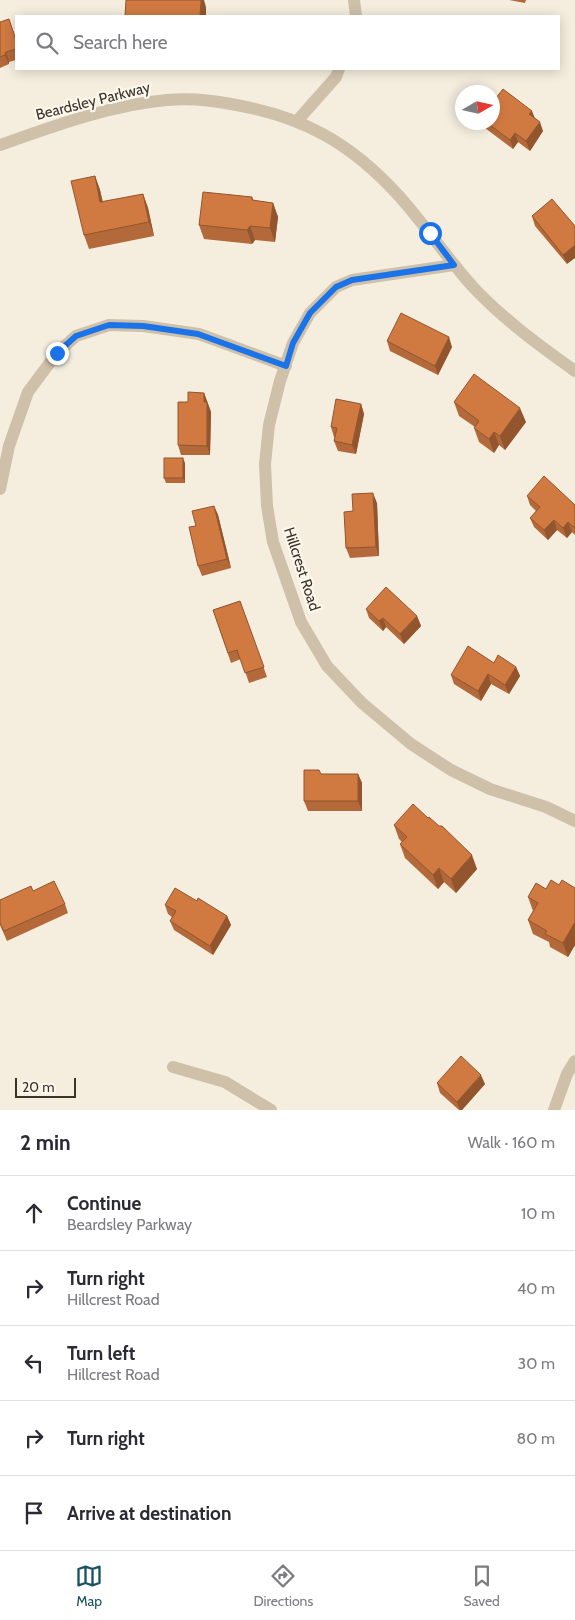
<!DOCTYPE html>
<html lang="en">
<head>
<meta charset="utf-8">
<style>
  :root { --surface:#fff; --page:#f7f7f7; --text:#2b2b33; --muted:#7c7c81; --line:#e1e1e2; --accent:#1b5261 }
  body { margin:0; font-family:Cabin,sans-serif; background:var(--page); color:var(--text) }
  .compass { position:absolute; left:455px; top:85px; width:45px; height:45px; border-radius:50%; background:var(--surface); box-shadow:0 2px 12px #0003; rotate:81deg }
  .scale { position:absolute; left:15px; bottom:12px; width:61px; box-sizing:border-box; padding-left:5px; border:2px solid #3b322a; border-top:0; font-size:14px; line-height:18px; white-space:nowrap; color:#3b322a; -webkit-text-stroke:4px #fcf7ec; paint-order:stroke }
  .stop { position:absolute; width:15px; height:15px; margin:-11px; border:4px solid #1a73e8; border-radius:50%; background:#fff }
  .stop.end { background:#1a73e8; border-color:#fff; box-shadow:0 1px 5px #0008 }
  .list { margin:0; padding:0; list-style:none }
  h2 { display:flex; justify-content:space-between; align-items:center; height:65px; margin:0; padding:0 20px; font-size:21px }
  h2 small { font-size:16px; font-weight:400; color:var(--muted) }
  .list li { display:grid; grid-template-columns:32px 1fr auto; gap:15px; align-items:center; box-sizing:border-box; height:75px; padding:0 20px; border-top:1px solid var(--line) }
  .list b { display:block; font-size:19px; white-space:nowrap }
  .list p { margin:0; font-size:16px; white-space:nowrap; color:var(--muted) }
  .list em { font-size:16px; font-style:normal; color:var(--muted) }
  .icon { flex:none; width:28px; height:28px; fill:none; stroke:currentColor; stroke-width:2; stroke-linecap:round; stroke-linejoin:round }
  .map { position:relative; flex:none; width:575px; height:1110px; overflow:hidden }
  .search { position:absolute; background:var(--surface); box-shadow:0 2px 12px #0003; left:15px; right:15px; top:15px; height:55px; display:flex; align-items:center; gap:12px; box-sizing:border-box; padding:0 18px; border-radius:0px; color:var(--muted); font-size:19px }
  .sheet { height:440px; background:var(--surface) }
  nav { display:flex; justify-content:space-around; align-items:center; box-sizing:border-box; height:70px; border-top:1px solid var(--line); background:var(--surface); font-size:14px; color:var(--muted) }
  nav a { display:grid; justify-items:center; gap:2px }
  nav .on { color:var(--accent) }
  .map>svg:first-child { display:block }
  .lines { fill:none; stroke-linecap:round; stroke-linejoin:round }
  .minor { stroke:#cfc0a9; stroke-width:12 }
  .wall { fill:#b36939 }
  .shaded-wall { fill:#92552e }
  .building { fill:#d07a42; stroke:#92552e }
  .route { stroke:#1a73e8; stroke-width:6 }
  .labels { text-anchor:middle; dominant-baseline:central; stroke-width:4.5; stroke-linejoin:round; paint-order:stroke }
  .street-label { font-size:15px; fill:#3b322a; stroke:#fcf7ec }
</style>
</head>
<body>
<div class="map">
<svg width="575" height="1110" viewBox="0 0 575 1110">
  <rect width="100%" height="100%" fill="#f5eedf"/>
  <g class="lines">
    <g class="minor">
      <path d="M354,0l2,16"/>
      <path d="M297,121l39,-44 3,-8"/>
      <path d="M0,145c54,-19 110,-40 167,-45 21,-2 44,0 64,4 71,12 119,38 168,92 26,29 48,62 74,91 30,32 67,59 102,84"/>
      <path d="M454,265l-102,15 -16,7 -26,26 -17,30 -13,38 -11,44 -4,39 2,42 6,36 28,80 26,44 35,37 49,41 40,26 39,19 56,18 29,14"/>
      <path d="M0,489l9,-43 19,-54 29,-39 19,-17 33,-11 34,1 56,8 87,32"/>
      <path d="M173,1067l52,15 46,28"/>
      <path d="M554,1110l13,-36 8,-13"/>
    </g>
  </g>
  <g class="wall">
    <path d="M509,0h17l-1,3z"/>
    <path d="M0,22l16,17v21l-7,2v2l-9,4z"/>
    <path d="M535,118l8,13 -13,20 -12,-9 -5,7 -28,-21 -2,-6h9z"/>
    <path d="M95,176l5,14 3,12 40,-8 5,14 6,28 -65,13 -5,-14z"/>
    <path d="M252,197l2,4 19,2 5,14 -3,25 -20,-2 -3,4 -48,-5 -5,-14z"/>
    <path d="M552,199l15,65 -32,-38 -3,-10z"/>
    <path d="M387,341l65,6 -14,28 -48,-24z"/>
    <path d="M204,393l7,19 -1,43h-29l-3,-10 10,-43z"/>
    <path d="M454,402l72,20 -21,28 -6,-5 -5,8 -15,-11 -5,-14 1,-1 -16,-11z"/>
    <path d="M361,404l3,10 -8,40 -18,-3 -4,-10 1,-4h-1l-3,-10z"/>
    <path d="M185,463v20h-19l-2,-5z"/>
    <path d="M527,496l48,9v30l-3,-3 -5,6 -10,-8 -9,10 -14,-13 -4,-9 6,-7 -6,-6z"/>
    <path d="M377,503l2,53 -29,2 -4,-10 7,-37z"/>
    <path d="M214,506l4,9 13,53 -29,8 -4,-10z"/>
    <path d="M240,601l27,76 -18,6 -8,-24 -10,4 -18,-53z"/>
    <path d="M366,609l51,7 4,10 -17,18 -18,-17 -3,4 -14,-13z"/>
    <path d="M516,667l4,9 -11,18 -18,-10 -10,17 -27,-17 -3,-9z"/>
    <path d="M358,774l4,9v28h-54l-4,-10z"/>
    <path d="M394,825l83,44 -21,24 -12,-11 -6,7 -33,-31 -5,-14 2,-2 -3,-3z"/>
    <path d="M559,885l16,3v57l-7,12 -18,-10 -1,-5 -16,-8 -5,-14 5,-9 -5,-14z"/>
    <path d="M33,891l32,13 3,9 -61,28 -7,-16v-25z"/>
    <path d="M197,901l30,15 4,9 -18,30 -39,-25 -4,-9 2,-4 -4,-3 -3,-9z"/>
    <path d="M437,1083l48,1 -23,26h-3l-19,-17z"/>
  </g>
  <g class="shaded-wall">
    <path d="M201,0h3l2,7v9h-6z"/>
    <path d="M6,52l3,10v2l-4,-9z"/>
    <path d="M532,111l4,10 -7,-7z"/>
    <path d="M540,122l3,9 -13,20 -4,-10z"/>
    <path d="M515,133l3,9 -5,7 -3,-9z"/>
    <path d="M95,176l5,14 5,26 -5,-14z"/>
    <path d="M143,194l5,14 6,28 -5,-14z"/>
    <path d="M273,203l5,14 -3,25 -5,-14z"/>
    <path d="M250,226l5,14 -3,4 -5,-14z"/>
    <path d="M575,245v13l-8,6 -4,-9z"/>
    <path d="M449,337l3,10 -14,28 -3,-9z"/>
    <path d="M204,393l7,19 -1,43 -3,-9 -3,-44z"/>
    <path d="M361,404l3,10 -8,40 -4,-9z"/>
    <path d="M520,408l6,14 -21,28 -5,-14z"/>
    <path d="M494,432l5,13 -5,8 -5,-14z"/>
    <path d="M183,458l2,5v20l-2,-5z"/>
    <path d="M373,493l4,10 2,53 -3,-9z"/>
    <path d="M214,506l4,9 13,53 -4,-9z"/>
    <path d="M554,520l3,10 -9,10 -4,-10z"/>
    <path d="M568,522l4,10 -5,6 -4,-10z"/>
    <path d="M417,616l4,10 -17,18 -4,-10z"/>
    <path d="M383,618l3,9 -3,4 -4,-10z"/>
    <path d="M516,667l4,9 -11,18 -4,-9z"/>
    <path d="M488,674l3,10 -10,17 -3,-10z"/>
    <path d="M358,774l4,9v28l-4,-10z"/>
    <path d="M472,855l5,14 -21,24 -5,-14z"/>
    <path d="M439,868l5,14 -6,7 -5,-14z"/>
    <path d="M227,916l4,9 -18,30 -3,-9z"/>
    <path d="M575,922v23l-7,12 -5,-14z"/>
    <path d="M481,1075l4,9 -23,26h-2l-3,-8z"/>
  </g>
  <g class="building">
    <path d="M126,0h75l-1,16h-75z"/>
    <path d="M9,19l7,21v9l-10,3 -1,3 -5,2v-35z"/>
    <path d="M503,89l29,22 -3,3 11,8 -14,19 -11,-8 -5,7 -24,-18h6v-19z"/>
    <path d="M95,176l5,26 43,-8 6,28 -65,13 -13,-54z"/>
    <path d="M203,192l49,5v3l21,3 -3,25 -20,-2 -3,4 -48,-5z"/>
    <path d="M552,199l23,27v19l-12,10 -31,-39z"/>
    <path d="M401,313l48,24 -14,29 -48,-25z"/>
    <path d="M474,374l46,34 -20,28 -6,-4 -5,7 -15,-11 5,-7 -25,-19z"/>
    <path d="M188,392l16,1v9h3v44l-29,-1v-43h10z"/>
    <path d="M336,399l25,5 -9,41 -18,-4 3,-13 -6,-1z"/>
    <rect x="164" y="458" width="19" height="20"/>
    <path d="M544,476l31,29v23l-7,-6 -5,6 -9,-8 -10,10 -14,-12 10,-11 -13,-11z"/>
    <path d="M373,493l3,54 -30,1 -2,-36 9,-1 -1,-17z"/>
    <path d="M214,506l13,53 -29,7 -9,-39 7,-1 -4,-15z"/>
    <path d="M386,587l31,29 -17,18 -17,-16 -4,3 -13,-12z"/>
    <path d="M240,601l24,66 -19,6 -8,-23 -9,3 -15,-43z"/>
    <path d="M468,646l26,17 4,-8 18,12 -11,18 -17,-11 -10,17 -27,-16z"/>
    <path d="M304,770h15l2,4h37v27h-54z"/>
    <path d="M413,804l15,14 1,-1 10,9h3l30,29 -21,24 -12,-11 -6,7 -33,-31 7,-7 -13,-12z"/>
    <path d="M551,880l8,5 3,-5 13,8v34l-12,21 -18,-9 2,-3 -19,-11 10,-17 -10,-6 8,-14 10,6z"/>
    <path d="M54,881l11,23 -61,27 -4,-8v-23l31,-14 2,5z"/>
    <path d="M175,888l22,13 1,-3 29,18 -17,30 -40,-25 6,-10 -11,-6z"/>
    <path d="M461,1056l20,19 -24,27 -20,-19z"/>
  </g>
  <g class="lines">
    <path class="route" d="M57,353l19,-17 33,-11 34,1 55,8 88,32 7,-23 17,-30 26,-26 16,-7 102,-15 -24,-32"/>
  </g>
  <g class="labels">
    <g class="street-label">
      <text transform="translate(93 101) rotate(-14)">Beardsley Parkway</text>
      <text transform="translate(302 569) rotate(72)">Hillcrest Road</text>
    </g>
  </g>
</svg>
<svg class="compass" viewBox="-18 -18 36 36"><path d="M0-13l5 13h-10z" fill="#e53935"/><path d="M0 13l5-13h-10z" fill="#7c7c81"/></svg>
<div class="scale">20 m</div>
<div class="stop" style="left:430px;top:233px"></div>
<div class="stop end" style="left:57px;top:353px"></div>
<div class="search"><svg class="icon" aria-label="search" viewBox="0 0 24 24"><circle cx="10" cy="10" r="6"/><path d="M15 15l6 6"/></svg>Search here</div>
</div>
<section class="sheet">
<h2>2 min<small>Walk · 160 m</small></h2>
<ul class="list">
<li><svg class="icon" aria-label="ahead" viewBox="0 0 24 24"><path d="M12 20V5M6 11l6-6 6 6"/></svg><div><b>Continue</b><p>Beardsley Parkway</p></div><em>10 m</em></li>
<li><svg class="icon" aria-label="right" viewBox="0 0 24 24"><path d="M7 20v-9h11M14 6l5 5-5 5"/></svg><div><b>Turn right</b><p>Hillcrest Road</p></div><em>40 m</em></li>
<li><svg class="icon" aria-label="left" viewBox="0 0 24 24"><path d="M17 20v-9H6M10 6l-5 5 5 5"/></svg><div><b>Turn left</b><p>Hillcrest Road</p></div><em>30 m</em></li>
<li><svg class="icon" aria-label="right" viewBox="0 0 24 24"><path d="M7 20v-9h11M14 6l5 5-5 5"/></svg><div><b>Turn right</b></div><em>80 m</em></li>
<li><svg class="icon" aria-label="arrive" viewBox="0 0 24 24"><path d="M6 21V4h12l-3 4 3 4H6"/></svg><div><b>Arrive at destination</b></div></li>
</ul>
</section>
<nav>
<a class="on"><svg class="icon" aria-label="map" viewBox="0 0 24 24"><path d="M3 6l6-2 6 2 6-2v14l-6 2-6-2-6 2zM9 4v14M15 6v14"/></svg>Map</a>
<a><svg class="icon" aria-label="directions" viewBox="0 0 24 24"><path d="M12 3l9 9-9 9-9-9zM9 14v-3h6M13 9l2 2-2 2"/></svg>Directions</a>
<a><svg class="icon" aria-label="saved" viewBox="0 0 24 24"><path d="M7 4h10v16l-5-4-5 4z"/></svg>Saved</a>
</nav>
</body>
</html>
